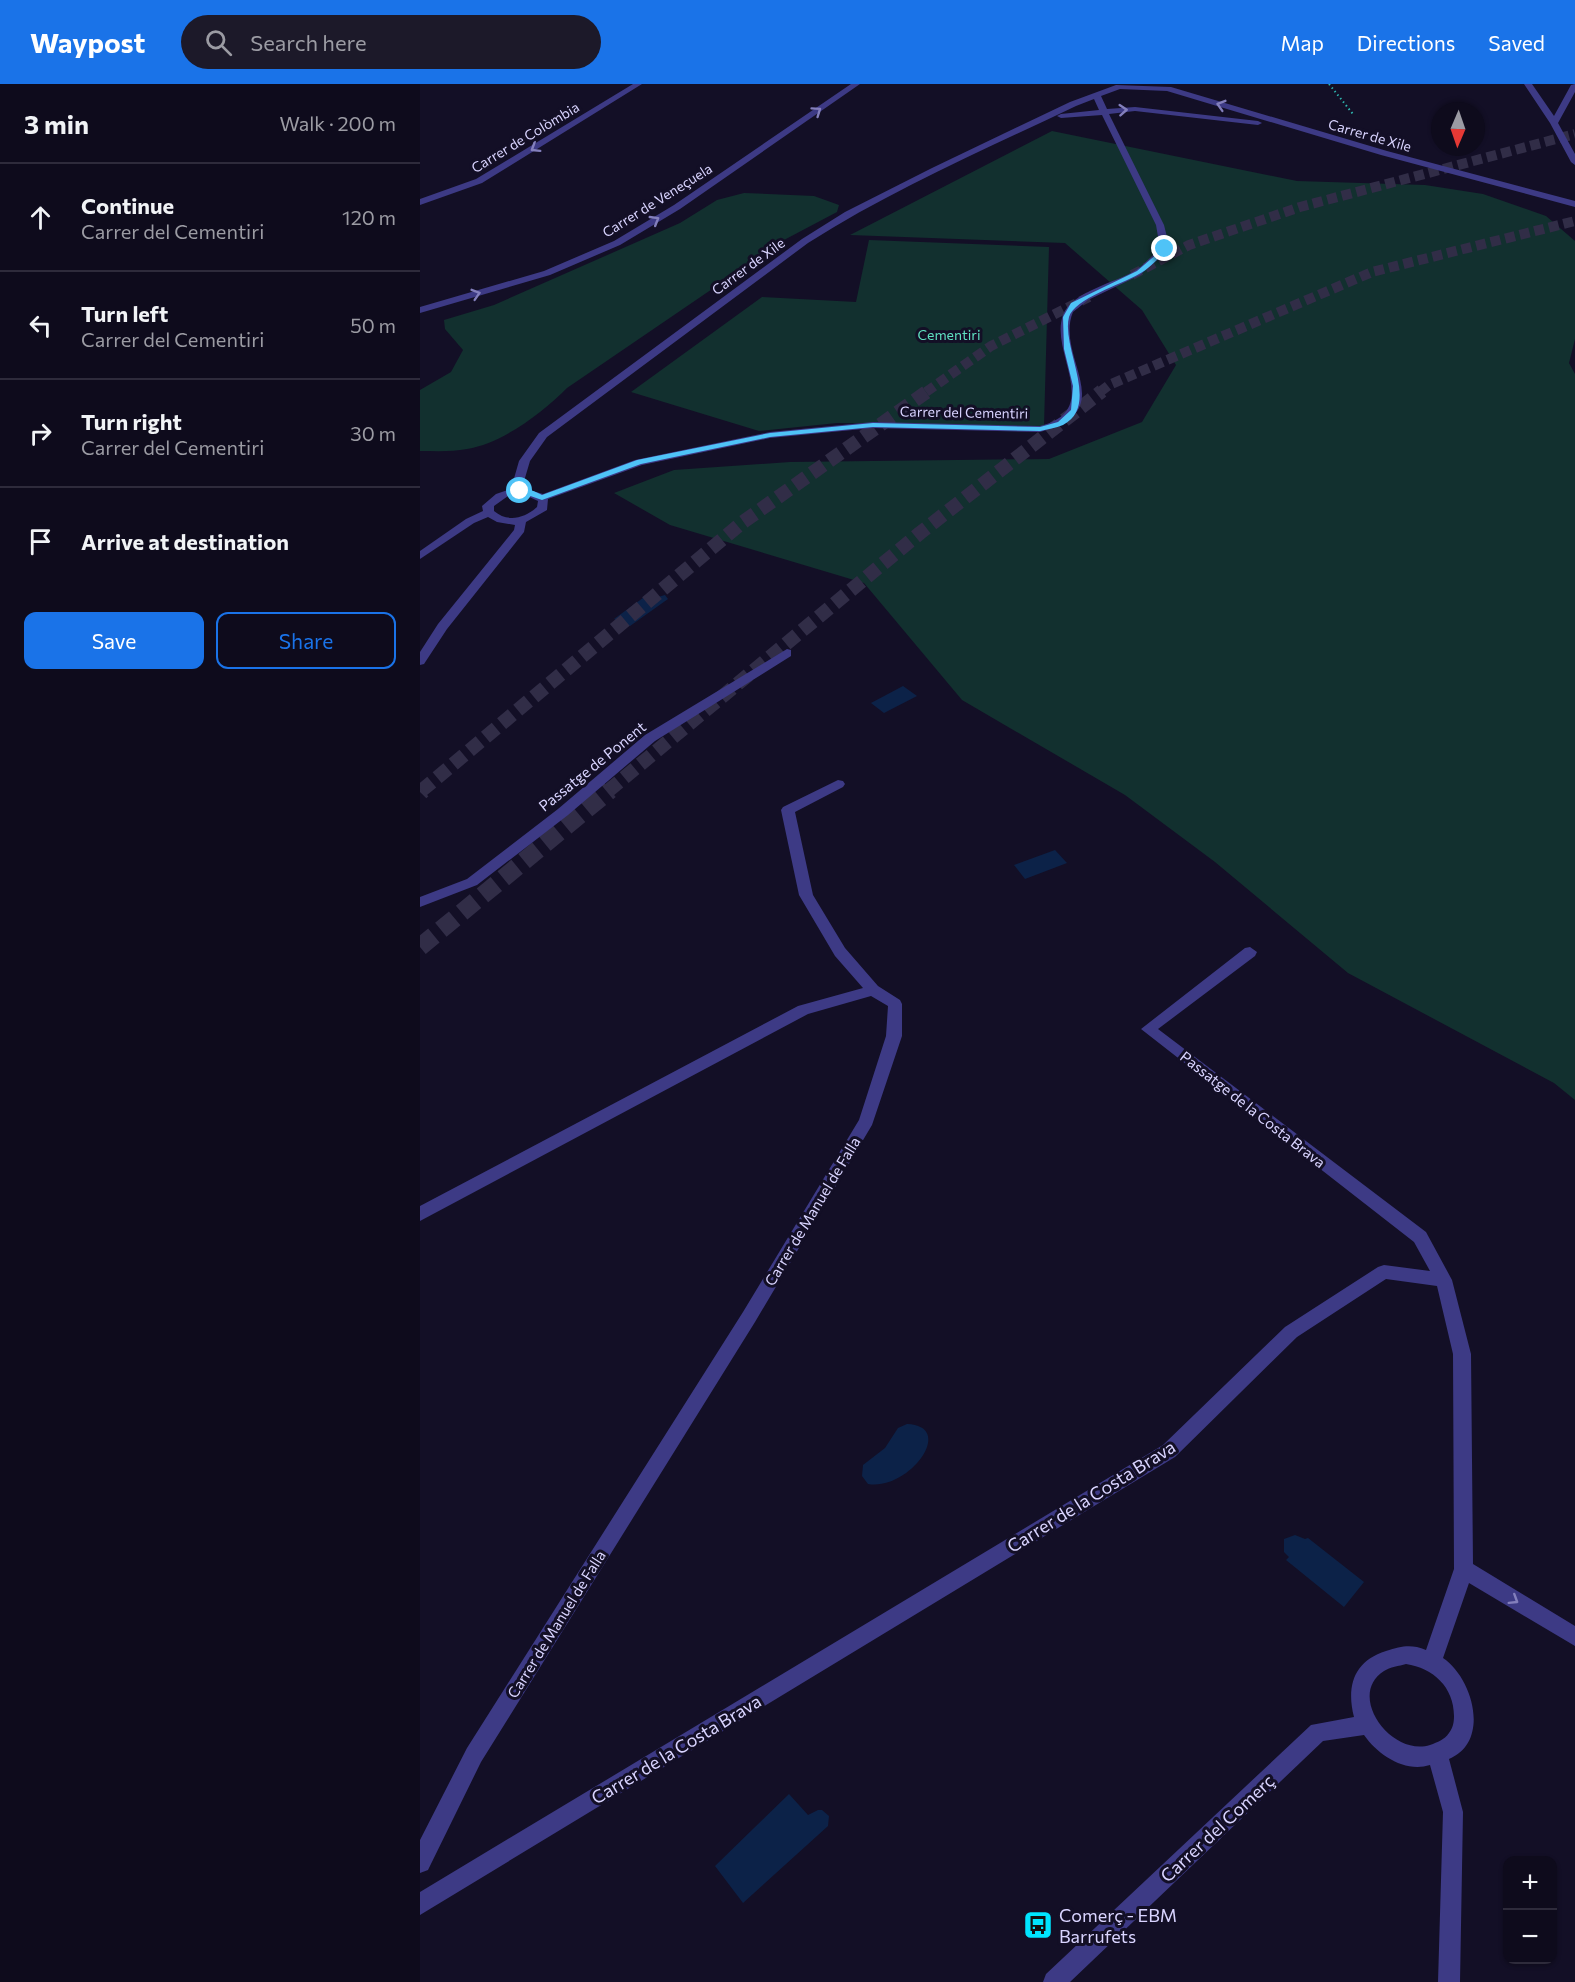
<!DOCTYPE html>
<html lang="en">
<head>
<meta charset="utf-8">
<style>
  :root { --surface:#0e0b1c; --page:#1c1929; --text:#f1f3f6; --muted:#9b9ba3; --line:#2e2b3b; --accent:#1a73e8 }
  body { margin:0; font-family:Commissioner,sans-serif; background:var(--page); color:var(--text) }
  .controls { position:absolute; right:18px; bottom:18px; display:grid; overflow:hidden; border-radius:12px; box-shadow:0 2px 4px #0004 }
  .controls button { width:54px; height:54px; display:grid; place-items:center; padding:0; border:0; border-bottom:2px solid var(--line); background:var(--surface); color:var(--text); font:30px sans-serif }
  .compass { position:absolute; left:1011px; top:18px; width:54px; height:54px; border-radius:50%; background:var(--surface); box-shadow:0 2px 4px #0004; rotate:182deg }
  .stop { position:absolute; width:18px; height:18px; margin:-14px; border:4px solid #4fc3f7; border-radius:50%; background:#fff }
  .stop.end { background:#4fc3f7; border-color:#fff; box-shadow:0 2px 6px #0008 }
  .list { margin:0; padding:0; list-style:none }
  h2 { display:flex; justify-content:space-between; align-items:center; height:78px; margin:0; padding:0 24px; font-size:26px }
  h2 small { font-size:20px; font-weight:400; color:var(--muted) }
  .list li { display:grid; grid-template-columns:39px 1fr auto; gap:18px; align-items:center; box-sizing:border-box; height:108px; padding:0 24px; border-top:2px solid var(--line) }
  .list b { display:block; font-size:22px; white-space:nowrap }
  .list p { margin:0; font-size:20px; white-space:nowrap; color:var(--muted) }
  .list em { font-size:20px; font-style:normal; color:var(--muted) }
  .actions { display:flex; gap:12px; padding:18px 24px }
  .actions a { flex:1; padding:14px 0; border:2px solid var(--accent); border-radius:12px; text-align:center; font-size:21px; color:var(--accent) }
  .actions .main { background:var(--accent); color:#fff }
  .icon { flex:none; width:33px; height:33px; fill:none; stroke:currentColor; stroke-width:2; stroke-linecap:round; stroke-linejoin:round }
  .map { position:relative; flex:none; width:1155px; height:1898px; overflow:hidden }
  header { display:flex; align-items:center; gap:36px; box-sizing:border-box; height:84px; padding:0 30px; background:var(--accent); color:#fff }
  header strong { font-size:28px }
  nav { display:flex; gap:33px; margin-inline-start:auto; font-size:21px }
  .search { width:420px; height:54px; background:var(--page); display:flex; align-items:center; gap:15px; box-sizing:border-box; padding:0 21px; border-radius:33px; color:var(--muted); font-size:22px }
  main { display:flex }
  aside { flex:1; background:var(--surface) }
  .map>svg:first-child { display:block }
  .green { fill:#12302f }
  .water { fill:#0c2248 }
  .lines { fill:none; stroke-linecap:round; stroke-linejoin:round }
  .motorway-tunnel-far2 { stroke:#312d47; stroke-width:10; stroke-dasharray:10 5; stroke-linecap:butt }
  .motorway-tunnel-far1 { stroke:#312d47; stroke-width:14; stroke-dasharray:14 7; stroke-linecap:butt }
  .motorway-tunnel { stroke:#312d47; stroke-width:18; stroke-dasharray:18 9; stroke-linecap:butt }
  .path { stroke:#2fb8b0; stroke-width:2; stroke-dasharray:1.5 3; stroke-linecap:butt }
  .minor { fill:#3d3a85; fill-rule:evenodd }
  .oneway { stroke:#837fbc }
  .route { fill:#4fc3f7 }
  .labels { text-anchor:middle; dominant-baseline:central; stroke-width:6; stroke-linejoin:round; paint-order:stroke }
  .far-street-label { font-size:14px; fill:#d9d4ff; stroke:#130f26 }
  .far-park-label { font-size:14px; fill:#5fe0c0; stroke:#130f26 }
  .street-label { font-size:15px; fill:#d9d4ff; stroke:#130f26 }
  .near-street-label { font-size:18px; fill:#d9d4ff; stroke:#130f26 }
  .near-poi-label { font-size:18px; fill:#d9d4ff; stroke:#130f26; text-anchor:start }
</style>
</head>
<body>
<header>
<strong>Waypost</strong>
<div class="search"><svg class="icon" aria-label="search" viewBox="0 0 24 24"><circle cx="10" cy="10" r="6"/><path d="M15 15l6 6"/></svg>Search here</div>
<nav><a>Map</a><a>Directions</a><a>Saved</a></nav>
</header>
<main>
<aside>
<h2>3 min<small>Walk · 200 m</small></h2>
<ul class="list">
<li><svg class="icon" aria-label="ahead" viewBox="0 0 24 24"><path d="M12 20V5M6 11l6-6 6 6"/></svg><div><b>Continue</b><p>Carrer del Cementiri</p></div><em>120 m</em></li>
<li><svg class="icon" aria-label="left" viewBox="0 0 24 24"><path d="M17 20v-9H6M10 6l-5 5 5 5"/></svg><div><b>Turn left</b><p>Carrer del Cementiri</p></div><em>50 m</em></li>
<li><svg class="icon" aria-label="right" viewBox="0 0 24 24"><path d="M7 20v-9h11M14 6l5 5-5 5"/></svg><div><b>Turn right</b><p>Carrer del Cementiri</p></div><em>30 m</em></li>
<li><svg class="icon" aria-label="arrive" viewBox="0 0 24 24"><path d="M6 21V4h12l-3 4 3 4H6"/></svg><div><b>Arrive at destination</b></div></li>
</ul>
<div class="actions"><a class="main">Save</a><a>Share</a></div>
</aside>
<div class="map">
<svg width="1155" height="1898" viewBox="0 0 1155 1898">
  <rect width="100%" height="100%" fill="#130f26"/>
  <g class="green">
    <path d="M632,47l245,50 128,4 58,9 63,22 29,25v98l-6,24 6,11v726l-21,-17 -206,-110 -133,-111 -90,-67 -163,-95 -98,-117 -194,-58 -56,-32 60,-23 116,-8 259,-3 93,-37 34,-57 -34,-55 -77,-67 -215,-8z"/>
    <path d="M324,109l70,3 25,9 -2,7 -53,28 -217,148c-25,25 -64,55 -100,61 -15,3 -32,2 -47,2v-61l31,-18 12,-22 -18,-21 -1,-9 50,-15 186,-82 37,-23z"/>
    <path d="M449,156l180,7 -5,179 -207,-3 -78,8 -128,-39 131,-95 94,5z"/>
  </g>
  <g class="water">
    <path d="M227,511l7,3 11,-3 3,4 -38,27 -16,-7z"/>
    <path d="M483,602l14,10 -33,17 -13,-10z"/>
    <path d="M635,766l12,13 -42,16 -11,-14z"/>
    <path d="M487,1340c50,2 2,67 -39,60l-6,-8 1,-11 22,-17 13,-20z"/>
    <path d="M875,1451l10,4 3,-1 56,44 -20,25 -58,-47 3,-3 -5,-5v-13z"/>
    <path d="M369,1710l19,21 10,-5h4l7,6 -1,10 -85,77 -28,-37z"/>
  </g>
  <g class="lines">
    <g class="motorway-tunnel-far2">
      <path d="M712,191l57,-30 111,-38 275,-73"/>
      <path d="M506,308l65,-46 98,-49"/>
      <path d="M680,308l9,-7 263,-113 203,-51"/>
    </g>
    <g class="motorway-tunnel-far1">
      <path d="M1,707l322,-269 185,-131"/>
      <path d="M188,707l312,-258 182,-142"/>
    </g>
    <g class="motorway-tunnel">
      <path d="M0,708l2,-2"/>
      <path d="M0,863l190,-157"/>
    </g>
    <path class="path" d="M909,0l24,30"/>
    <g class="minor">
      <path d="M213,0h9l-160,99 -62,22v-6l56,-20z"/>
      <path d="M431,0h9l-180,125 -60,36 -70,30 -130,38v-6l124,-36 70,-30 60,-36z"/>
      <path d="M1104,0h8l22,32 17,-31 4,-1v8l-17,31 17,31v11l-4,-3 -21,-39z"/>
      <path d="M696,1l55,2 216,64 188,50v6l-194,-52 -214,-64 -47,-2 -19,7 6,13 28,-2 123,14 4,2 -4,2 -123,-14 -26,3 55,111 6,24 -30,26 -52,25 -15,12c-19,45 50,99 -33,120l-167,-4 -103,10 -128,27 -94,34 -1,11 -21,12 -2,10 -77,97 -23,35 -4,1v-13l18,-28 76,-94 1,-5 -18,-3 -9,-5 -14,6 -54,36v-8l46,-32 17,-8 -1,-5 14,-12 15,-5 8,-28 20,-28 263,-194 43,-27 87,-44 138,-66zM674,15l5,11 -38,4 -4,2 4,2 41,-3 54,110 4,23c-8,8 -15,16 -24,22 -20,13 -64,21 -73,45 -14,38 41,95 -23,111l-167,-4 -103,10 -135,28 -92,34 -21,-6 8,-27 17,-24 261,-194c85,-54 178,-94 268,-137zM103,410l15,7 -1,6c-12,11 -29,16 -43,4v-5l14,-10z"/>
      <path d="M367,565l4,1v6l-136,85 -87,74 -91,70 -57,22v-10l47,-18 91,-70 87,-74z"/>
      <path d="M418,696l5,1 2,3 -2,3 -48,25 18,83 32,53 33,38 22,14 2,4v32l-30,89 -117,197 -274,440 -53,108 -8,3v-33l47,-92 276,-436 116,-192 27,-84 2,-30 -17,-10 -63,18 -388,207v-15l378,-200 65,-18 -28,-32 -36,-61 -18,-85 2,-3z"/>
      <path d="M830,863l7,5 -2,4 -97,73 268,203 26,48 19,74 2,210 102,62v20l-106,-63 -26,75c30,20 48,84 6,101l14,53 -3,170h-22l5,-170 -13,-47c-25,8 -52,-10 -66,-30l-41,6 -253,241h-27l3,-8 265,-249 43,-8c-8,-31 0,-56 32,-66 16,-5 25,-7 40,-1l28,-81 -1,-215 -16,-68 -51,-7 -89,58 -122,120 -755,458v-23l743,-447 122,-118 93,-60 6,-2 46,6 -16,-29 -273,-213 104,-81zM986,1580c27,4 48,23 48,52 0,6 -1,12 -5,17 -5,7 -11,9 -19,12 -39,12 -84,-50 -46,-74 6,-4 15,-5 22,-7z"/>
    </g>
  </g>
  <defs><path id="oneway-chevron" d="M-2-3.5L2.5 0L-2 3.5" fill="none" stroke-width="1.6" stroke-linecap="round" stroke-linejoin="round" transform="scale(1.5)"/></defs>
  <g class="oneway">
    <use href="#oneway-chevron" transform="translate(801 21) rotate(-163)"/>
    <use href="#oneway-chevron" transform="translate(703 26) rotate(-4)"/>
    <use href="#oneway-chevron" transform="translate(397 27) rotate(-35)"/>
    <use href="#oneway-chevron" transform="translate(115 64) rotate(148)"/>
    <use href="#oneway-chevron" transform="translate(235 136) rotate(-31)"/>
    <use href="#oneway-chevron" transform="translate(56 210) rotate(-17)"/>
    <use href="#oneway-chevron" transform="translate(1094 1516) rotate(32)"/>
  </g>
  <path class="route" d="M745,163l2,3c-9,8 -18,19 -28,24 -17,10 -65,25 -70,43 -8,31 32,88 -6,108 -7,3 -16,4 -23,6l-167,-4 -103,10 -129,27 -99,36 -26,-9c8,-5 19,0 26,4l95,-35 133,-27 103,-10 167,4 18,-5 13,-12 2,-24 -9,-37 -1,-32 8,-14 66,-32z"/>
  <defs>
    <g id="bus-square" transform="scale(1.5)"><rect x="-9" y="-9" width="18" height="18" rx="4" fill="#00e5ff" stroke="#130f26"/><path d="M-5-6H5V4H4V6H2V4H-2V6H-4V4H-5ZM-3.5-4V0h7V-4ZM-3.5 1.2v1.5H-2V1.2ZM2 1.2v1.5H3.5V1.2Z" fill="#111"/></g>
  </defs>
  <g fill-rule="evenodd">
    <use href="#bus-square" x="618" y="1841"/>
  </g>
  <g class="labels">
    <g class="far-street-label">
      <text transform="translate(950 51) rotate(16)">Carrer de Xile</text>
      <text transform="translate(105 53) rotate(-31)">Carrer de Colòmbia</text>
      <text transform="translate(237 116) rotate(-32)">Carrer de Veneçuela</text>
      <text transform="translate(328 182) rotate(-36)">Carrer de Xile</text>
      <text transform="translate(544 328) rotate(1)">Carrer del Cementiri</text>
    </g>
    <g class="far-park-label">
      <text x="529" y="250">Cementiri</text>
    </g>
    <g class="street-label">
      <text transform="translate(172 682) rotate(-39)">Passatge de Ponent</text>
      <text transform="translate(833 1025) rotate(38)">Passatge de la Costa Brava</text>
      <text transform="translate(392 1127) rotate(-59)">Carrer de Manuel de Falla</text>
      <text transform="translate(136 1540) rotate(-58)">Carrer de Manuel de Falla</text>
    </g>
    <g class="near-street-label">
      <text transform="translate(671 1412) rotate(-32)">Carrer de la Costa Brava</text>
      <text transform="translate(256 1665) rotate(-31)">Carrer de la Costa Brava</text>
      <text transform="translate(797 1744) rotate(-43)">Carrer del Comerç</text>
    </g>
    <g class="near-poi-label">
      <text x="639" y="1831">Comerç - EBM<tspan x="639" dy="21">Barrufets</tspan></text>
    </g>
  </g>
</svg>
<div class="controls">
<button>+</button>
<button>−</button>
</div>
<svg class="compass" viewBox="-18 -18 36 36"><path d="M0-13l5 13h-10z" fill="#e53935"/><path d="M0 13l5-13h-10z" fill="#9b9ba3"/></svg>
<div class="stop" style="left:100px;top:407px"></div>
<div class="stop end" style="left:745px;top:165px"></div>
</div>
</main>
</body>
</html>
